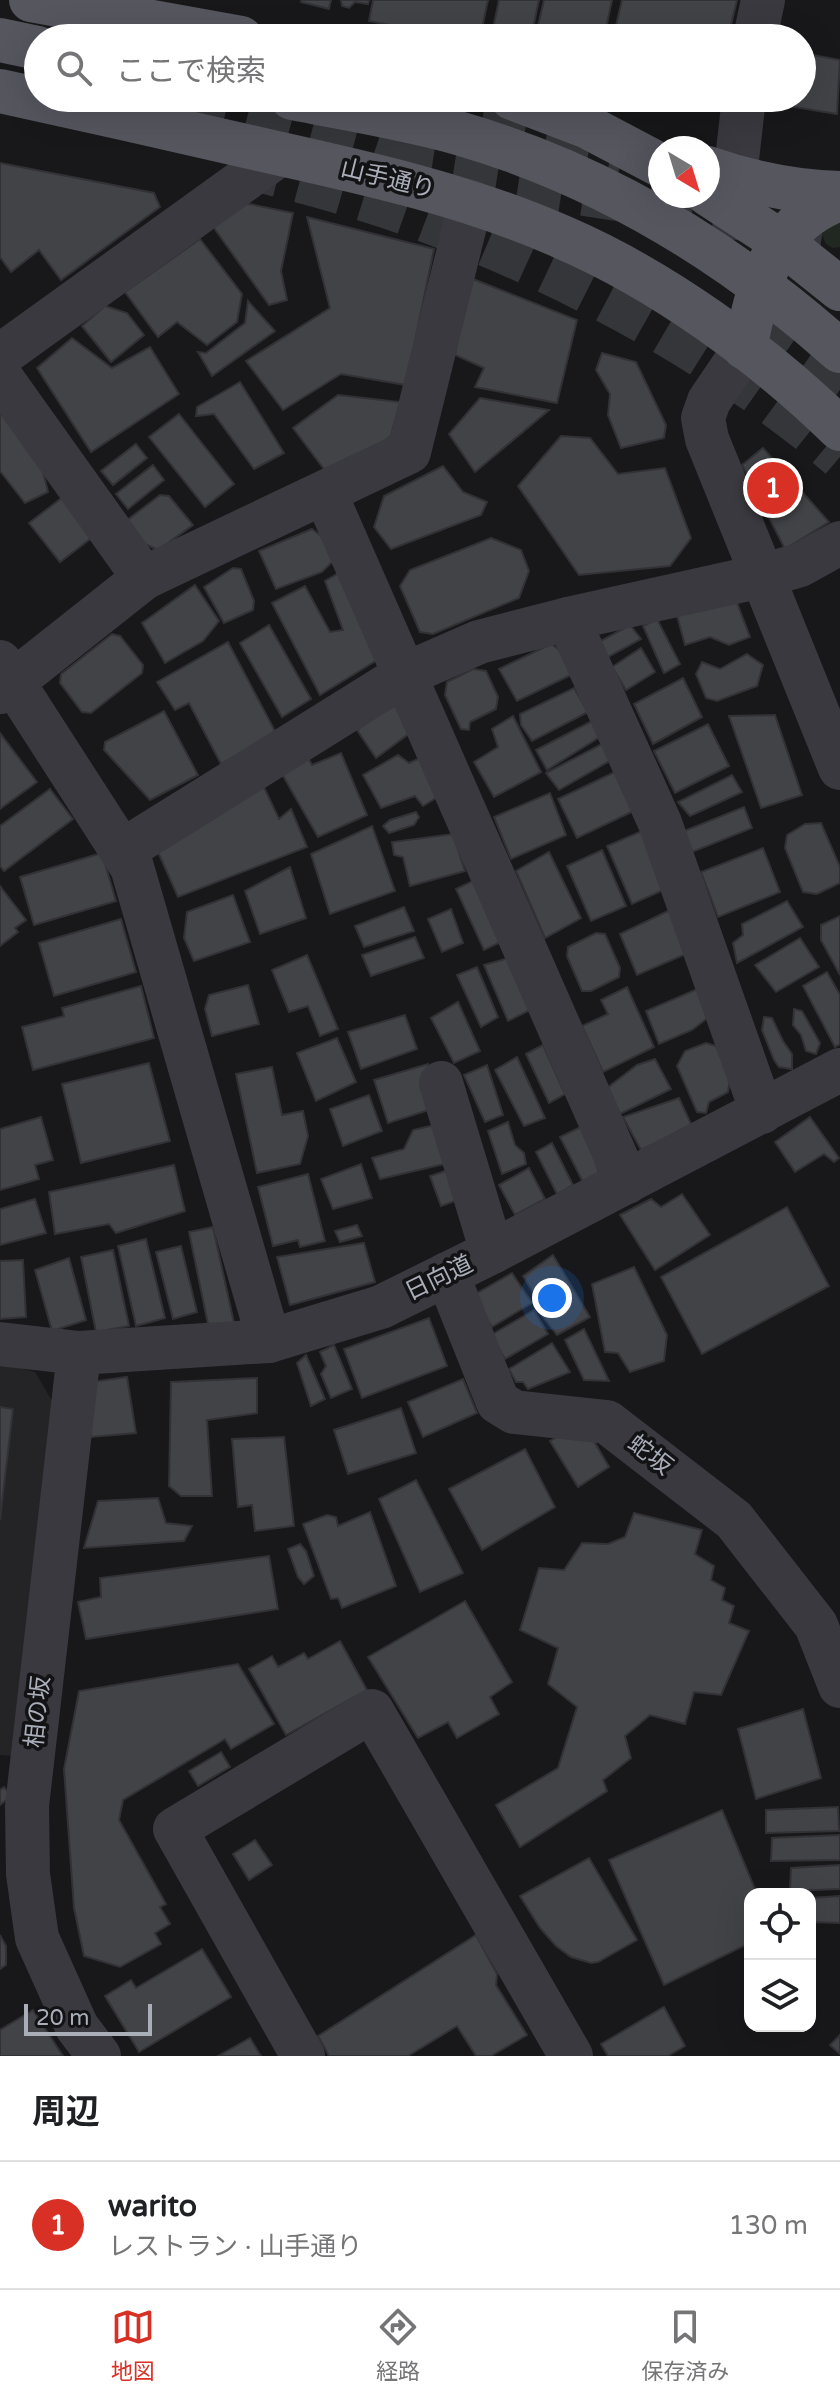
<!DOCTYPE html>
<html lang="ja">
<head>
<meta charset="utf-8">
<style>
  :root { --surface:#fff; --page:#f6f6f6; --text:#202124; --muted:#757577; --line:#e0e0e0; --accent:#d93025 }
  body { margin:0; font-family:"Varela Round","Noto Sans JP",sans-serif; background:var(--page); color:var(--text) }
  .controls { position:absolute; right:24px; bottom:24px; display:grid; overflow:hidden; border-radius:16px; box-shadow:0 8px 32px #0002 }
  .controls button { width:72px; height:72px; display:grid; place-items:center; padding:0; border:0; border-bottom:2px solid var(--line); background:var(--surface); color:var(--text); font:40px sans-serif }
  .compass { position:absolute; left:648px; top:136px; width:72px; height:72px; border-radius:50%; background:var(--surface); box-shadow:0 8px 32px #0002; rotate:142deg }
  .scale { position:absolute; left:24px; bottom:20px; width:128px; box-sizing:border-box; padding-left:8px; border:4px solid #aaaeb9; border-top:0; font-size:22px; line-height:28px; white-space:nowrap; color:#aaaeb9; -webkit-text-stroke:6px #131315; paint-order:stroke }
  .you { position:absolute; left:552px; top:1298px; width:28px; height:28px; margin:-20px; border:6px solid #fff; border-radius:50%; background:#1a73e8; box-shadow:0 0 0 12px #1a73e833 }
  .badge { display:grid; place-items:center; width:52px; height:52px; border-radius:50%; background:var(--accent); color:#fff; font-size:26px; font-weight:700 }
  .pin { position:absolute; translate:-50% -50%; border:4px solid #fff; box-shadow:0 2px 8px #0006 }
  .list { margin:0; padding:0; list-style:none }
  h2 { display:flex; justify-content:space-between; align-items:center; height:104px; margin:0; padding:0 32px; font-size:34px }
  h2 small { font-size:26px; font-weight:400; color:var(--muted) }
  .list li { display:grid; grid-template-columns:52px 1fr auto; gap:24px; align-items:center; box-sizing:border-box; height:128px; padding:0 32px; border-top:2px solid var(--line) }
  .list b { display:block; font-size:30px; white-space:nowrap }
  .list p { margin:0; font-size:26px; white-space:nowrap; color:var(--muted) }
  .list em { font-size:26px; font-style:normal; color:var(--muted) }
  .icon { flex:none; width:44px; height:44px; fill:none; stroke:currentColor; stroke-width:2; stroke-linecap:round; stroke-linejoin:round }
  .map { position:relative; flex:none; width:840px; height:2056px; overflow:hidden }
  .search { position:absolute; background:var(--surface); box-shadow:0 8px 32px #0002; left:24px; right:24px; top:24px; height:88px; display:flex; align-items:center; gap:20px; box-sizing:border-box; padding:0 28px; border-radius:44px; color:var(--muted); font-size:30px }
  .sheet { height:232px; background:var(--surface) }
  nav { display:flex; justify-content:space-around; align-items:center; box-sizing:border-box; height:112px; border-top:2px solid var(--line); background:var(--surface); font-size:22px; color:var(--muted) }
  nav a { display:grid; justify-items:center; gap:4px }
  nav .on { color:var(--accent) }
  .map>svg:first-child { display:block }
  .built { fill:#242427 }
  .green { fill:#202821 }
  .building { fill:#424347; stroke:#323236; stroke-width:2 }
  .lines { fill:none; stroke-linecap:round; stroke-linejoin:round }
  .highway-tunnel { stroke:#35363a; stroke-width:44; stroke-dasharray:44 22; stroke-linecap:butt }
  .minor { stroke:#39393f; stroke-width:44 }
  .major { stroke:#55565e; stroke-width:44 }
  .major-bridge { stroke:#55565e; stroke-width:44 }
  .labels { text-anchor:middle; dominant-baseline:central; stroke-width:7; stroke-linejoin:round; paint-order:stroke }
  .street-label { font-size:24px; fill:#aaaeb9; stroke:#131315 }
</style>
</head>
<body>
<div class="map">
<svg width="840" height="2056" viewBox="0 0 840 2056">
  <rect width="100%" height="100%" fill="#18181a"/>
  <path class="built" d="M0,1363l35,9 23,39 -43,345 -15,-1z"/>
  <path class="green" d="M840,223v24l-7,1 -7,-4 -4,-9 3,-7z"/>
  <g class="building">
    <path d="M302,0h29l-2,9 -28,-7z"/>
    <path d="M341,0h28l-1,4 -13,-2 -6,6 -7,-2z"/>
    <path d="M373,0h115l-8,38h-24l-87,-17z"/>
    <path d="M499,0h40l-8,38h-40z"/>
    <path d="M544,0h68l-8,38h-69z"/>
    <path d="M622,0h115l-9,38h-115z"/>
    <path d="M802,53l38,7 -3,54 -67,-11 1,-5h31z"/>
    <path d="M0,163l154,30 6,14 -99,73 -22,-30 -28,22 -11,-15z"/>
    <path d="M235,201l58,12 -12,58 6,29 -18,5 -60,-84z"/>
    <path d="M307,217l127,32 -28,136 -65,-11 -58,36 -37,-49 84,-53z"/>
    <path d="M200,239l42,55 -5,28 -30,23 -30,-23 -19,15 -33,-45z"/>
    <path d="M468,277l109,43 -20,83 -82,-16 9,-19 -29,-13z"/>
    <path d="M248,301l27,30 -63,45 -14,-24 8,1 39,-30z"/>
    <path d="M105,306l22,7 17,22 -33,27 -29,-36z"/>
    <path d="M72,338l40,30 38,-21 29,47 -88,58 -54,-84z"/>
    <path d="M602,353l34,9 30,63 -2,13 -43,10 -13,-33 2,-21 -14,-24z"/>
    <path d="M240,382l44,71 -30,16 -40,-55 -18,2 1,-9z"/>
    <path d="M338,395l62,7 -9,34 -58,45 -40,-53z"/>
    <path d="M480,398l69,12 -74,62 -26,-38z"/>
    <path d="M0,411l41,52 7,29 -23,11 -25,-32z"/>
    <path d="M179,414l55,70 -29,23 -56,-70z"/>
    <path d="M561,436l29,2 28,36 47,-6 26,70 -21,28 -91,9 -61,-89z"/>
    <path d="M136,444l11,14 -34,27 -12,-14z"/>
    <path d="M763,448l66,74 -44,27 -43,-84z"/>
    <path d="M153,465l11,15 -36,29 -12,-15z"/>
    <path d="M443,466l20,26 24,10 -6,13 -90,34 -17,-22 10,-31z"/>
    <path d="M160,495l9,1 24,29 -35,25 -13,-6 -19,-23z"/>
    <path d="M63,497l31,39 -34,26 -31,-39z"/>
    <path d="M312,529l30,23 -20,20 -46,17 -17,-38z"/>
    <path d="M491,538l30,12 8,21 -10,27 -86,36 -13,-2 -20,-46 10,-16z"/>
    <path d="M233,568l8,1 13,32 -1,9 -29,13 -20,-36z"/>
    <path d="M344,570l43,84 -67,41 -48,-92 33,-17 25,46 13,-2 -18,-49z"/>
    <path d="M195,585l24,36 -16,20 -38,22 -23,-40z"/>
    <path d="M736,600l14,37 -21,8 -19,-8 -25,8 -9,-33z"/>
    <path d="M657,619l23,45 -16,9 -21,-47z"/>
    <path d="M269,625l42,74 -29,18 -42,-74z"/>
    <path d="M630,625l11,14 -33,18 -11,-14z"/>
    <path d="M112,634l8,2 23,29 -1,8 -51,40 -9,-1 -22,-29 1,-9z"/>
    <path d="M228,642l48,91 -55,31 -32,-61 -14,7 -18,-28z"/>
    <path d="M551,644l10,7 10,24 -54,26 -18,-32z"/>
    <path d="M641,648l14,24 -29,18 -14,-23z"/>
    <path d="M747,654l16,11 -6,21 -40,15 -11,-3 -10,-24 6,-12 18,7z"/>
    <path d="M473,669l13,2 12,26 -2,12 -26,13 -1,8 -8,-1 -16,-34 2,-13z"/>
    <path d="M683,678l19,39 -49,27 -19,-40z"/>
    <path d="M574,688l14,24 -56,29 -11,-16 -1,-11z"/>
    <path d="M394,703l20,27 -38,28 -19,-28z"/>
    <path d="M164,711l34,64 -48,25 -46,-50 1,-8z"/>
    <path d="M775,715l27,80 -41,13 -32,-92z"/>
    <path d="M513,716l28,56 -47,25 -20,-35 24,-15 -6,-18z"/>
    <path d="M592,721l11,14 -56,35 -11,-20z"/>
    <path d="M708,724l21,42 -54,27 -21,-42z"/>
    <path d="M0,733l37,49 -37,27z"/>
    <path d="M602,744l11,15 -54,31 -13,-17z"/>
    <path d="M303,749l9,16 29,-12 26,62 -49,22 -40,-70z"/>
    <path d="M429,754l20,36 -26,16 -8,-10 -34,12 -18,-33 35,-20 11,8z"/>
    <path d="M621,769l19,39 -63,30 -19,-39z"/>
    <path d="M732,775l10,17 -52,24 -12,-14z"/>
    <path d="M261,781l18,38 12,-10 16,38 -129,50 -20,-45z"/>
    <path d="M50,789l23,30 -69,52 -4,-5v-40z"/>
    <path d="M550,793l16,42 -55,24 -17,-42z"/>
    <path d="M744,807l8,21 -60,24 -8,-21z"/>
    <path d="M416,812l3,5 -5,8 -25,8 -6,-7 7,-6z"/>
    <path d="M821,823l19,44v16l-23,11 -14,-2 -18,-44 2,-13 18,-11z"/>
    <path d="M372,826l23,65 -65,23 -19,-60z"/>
    <path d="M642,831l28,56 -38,17 -25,-58z"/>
    <path d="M453,834l12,37 -55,15 -7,-29 -9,-2 -2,-13z"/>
    <path d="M763,848l17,44 -62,25 -17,-45z"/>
    <path d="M602,850l24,56 -35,15 -24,-55z"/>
    <path d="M549,852l32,66 -36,20 -29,-67z"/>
    <path d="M102,853l14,48 -82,24 -14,-48z"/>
    <path d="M290,867l16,51 -46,16 -15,-43z"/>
    <path d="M485,875l24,63 -25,12 -28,-61z"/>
    <path d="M0,886l26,34 -11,8 3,4 -18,14z"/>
    <path d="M233,895l17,47 -56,19 -10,-23 3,-26z"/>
    <path d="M787,901l16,26 -66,36 -4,-20 10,-8 -1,-11z"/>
    <path d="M404,907l10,24 -50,16 -9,-21z"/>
    <path d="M451,909l12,34 -21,9 -14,-33z"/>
    <path d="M672,909l21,42 -56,24 -17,-41z"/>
    <path d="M840,916v59l-19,-35v-15z"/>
    <path d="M121,919l15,53 -82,24 -15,-53z"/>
    <path d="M596,933l9,1 15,34 -1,9 -28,14h-9l-15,-35 1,-9z"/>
    <path d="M415,937l9,21 -53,18 -9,-21z"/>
    <path d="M800,938l19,29 -43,25 -21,-27z"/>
    <path d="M307,955l31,74 -18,7 -12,-30 -19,6 -17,-42z"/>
    <path d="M516,956l20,51 -28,14 -24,-56z"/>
    <path d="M477,967l21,50 -17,10 -24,-52z"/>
    <path d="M827,972l13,23v49l-5,3 -32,-61z"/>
    <path d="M248,985l11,39 -47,12 -7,-27 4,-14z"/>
    <path d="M141,986l13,52 -121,32 -11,-43 42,-11 -2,-8z"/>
    <path d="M627,987l27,60 -51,25 -21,-46 26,-12 -7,-14z"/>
    <path d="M702,987l12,26 -22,17 -33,14 -13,-33z"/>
    <path d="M458,1002l22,49 -26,12 -23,-45z"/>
    <path d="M794,1009l8,2 18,32 -4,11 -10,-3 -5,-16 -8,-10z"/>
    <path d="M405,1015l12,34 -56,20 -13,-37z"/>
    <path d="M764,1017l8,1 11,23 9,13v15l-13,-2 -5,-7 -12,-30z"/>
    <path d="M337,1038l19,44 -40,19 -19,-48z"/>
    <path d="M706,1043l10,3 14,33 -2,13 -19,10 -3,11 -9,-1 -20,-46 8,-15z"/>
    <path d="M543,1045l22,49 -16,9 -23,-49z"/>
    <path d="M517,1057l28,61 -21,8 -29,-56z"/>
    <path d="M655,1059l16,30 -51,25 -13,-26 30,-23z"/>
    <path d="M149,1063l21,78 -89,22 -19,-79z"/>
    <path d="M428,1064l10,43 -50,16 -14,-43z"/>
    <path d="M487,1065l16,50 -18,7 -21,-47z"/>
    <path d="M272,1067l10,48 21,-4 5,25 -8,28 -43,9 -21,-99z"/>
    <path d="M369,1095l13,36 -39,15 -13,-37z"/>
    <path d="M679,1098l13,28 -51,24 -18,-33z"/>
    <path d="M41,1117l12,43 -18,5 4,14 -39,11v-61z"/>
    <path d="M810,1117l29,41 -5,4 -10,-8 -29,18 -20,-30z"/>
    <path d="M508,1122l7,23 9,8 2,11 -24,10 -14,-43z"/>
    <path d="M443,1123l10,39 -73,17 -8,-21 32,-9 9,-19z"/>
    <path d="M585,1125l14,48 -16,9 -23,-45z"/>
    <path d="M552,1143l21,42 -16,9 -21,-42z"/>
    <path d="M361,1164l11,34 -39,11 -12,-30z"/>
    <path d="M174,1165l11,46 -69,22 -7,-9 -54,10 -6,-42z"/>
    <path d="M457,1167l12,29 -28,10 -11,-30z"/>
    <path d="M529,1168l16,31 -30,16 -16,-30z"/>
    <path d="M308,1174l17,67 -25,6 -2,-7 -25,6 -15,-59z"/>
    <path d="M682,1194l28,41 -55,35 -35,-55 31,-16 10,8z"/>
    <path d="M35,1199l11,34 -46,12v-36z"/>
    <path d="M787,1207l42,79 -127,68 -41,-77z"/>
    <path d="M357,1225l5,11 -22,6 -5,-11z"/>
    <path d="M213,1227l21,96 -25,6 -20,-97z"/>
    <path d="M146,1239l19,79 -29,8 -18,-80z"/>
    <path d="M364,1243l11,39 -85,23 -13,-48z"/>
    <path d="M181,1246l16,66 -24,7 -17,-67z"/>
    <path d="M113,1250l16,76 -33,6 -15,-75z"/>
    <path d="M553,1255l37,62 -33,18 -21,-27 3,-6 -16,-26z"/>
    <path d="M69,1258l17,62 -34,11 -17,-61z"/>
    <path d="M23,1260l3,57 -26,2v-58z"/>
    <path d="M634,1267l33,68 -3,26 -34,11 -12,-19 -13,-1 -13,-68z"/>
    <path d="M512,1273l20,30 -40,24 -20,-31z"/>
    <path d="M534,1310l14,24 -43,25 -14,-24z"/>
    <path d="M429,1318l18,48 -85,32 -18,-49z"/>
    <path d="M584,1329l25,52 -25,-1 -19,-40z"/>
    <path d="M552,1343l18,29 -42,17 -5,-7h-7l-7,-13z"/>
    <path d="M334,1345l18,44 -21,9 -10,-24 5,-8 -6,-14z"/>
    <path d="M306,1355l19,44 -14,7 -14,-43z"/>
    <path d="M127,1377l9,56 -45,4v-55z"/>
    <path d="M257,1378v35l-50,7 5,76h-31l-12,-10 2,-104z"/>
    <path d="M463,1379l14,34 -54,24 -15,-35z"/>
    <path d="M0,1407l13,2 -13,111z"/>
    <path d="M401,1408l15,45 -68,21 -14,-44z"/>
    <path d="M574,1427l13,2 22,38 -31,20 -28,-46z"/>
    <path d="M284,1437l10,89 -39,5 -3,-26 -14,2 -6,-68z"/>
    <path d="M525,1449l30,58 -73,43 -33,-61z"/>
    <path d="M416,1480l47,93 -43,19 -41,-93z"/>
    <path d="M158,1498l8,25 26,3 -8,15 -100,7 14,-47z"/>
    <path d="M370,1512l26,74 -54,22 -4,-10 -7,1 -28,-75 24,-9 9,2 2,9z"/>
    <path d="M634,1513l68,17 -7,24 19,12 -3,14 14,8 -3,12 12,6 -5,17 20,8 -28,64 -27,-3 -9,32 -35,-9 -25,21 6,22 -28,22 4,11 -87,56 -24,-42 62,-37 19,-61 -29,-23 10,-36 -38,-18 19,-62 25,2 18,-27 26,1 17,-7z"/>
    <path d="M300,1544l6,7 8,25 -10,8 -6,-7 -10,-28z"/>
    <path d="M269,1556l9,53 -192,30 -8,-37 23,-5 -1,-19z"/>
    <path d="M465,1601l47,81 -22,15 9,17 -42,24 -9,-16 -30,16 -50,-81z"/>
    <path d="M340,1641l27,49 -81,45 -37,-66 23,-13 6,11 26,-14 4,6z"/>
    <path d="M238,1664l36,60 -43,25 -6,-10 -102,61 -4,20 47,84 -6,3 10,17 -15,9 6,11 -41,23 -36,-11 -10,-48 -10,-139 15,-78z"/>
    <path d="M803,1709l18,69 -65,21 -18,-70z"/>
    <path d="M221,1752l9,15 -32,19 -9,-15z"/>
    <path d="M4,1787l7,9 -11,9v-15z"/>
    <path d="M838,1807l1,24 -73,2v-23z"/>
    <path d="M722,1810l35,84h-7v49l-86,42 -55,-125z"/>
    <path d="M840,1835v25l-69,1 1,-23z"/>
    <path d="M255,1840l17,25 -23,15 -16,-26z"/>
    <path d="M589,1858l48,82 -39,22 -7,1 -20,-6 -15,-11 -16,-18 -20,-32z"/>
    <path d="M840,1865v24l-50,2 1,-23z"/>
    <path d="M840,1896v27l-30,-1v-24z"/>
    <path d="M0,1935l6,11v19l-6,4z"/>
    <path d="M476,1935l21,39 -1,11 31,50 -36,21h-15l-19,-30 -49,30h-79l-11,-20z"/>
    <path d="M202,1949l29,48 -92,55 -34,-56 26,-16 5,8z"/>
    <path d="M664,2007l21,39 -17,10h-60l-7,-12z"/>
    <path d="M33,2010l30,46h-63v-26z"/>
    <path d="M840,2035v19l-10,-9z"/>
    <path d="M250,2038l11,18h-43z"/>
  </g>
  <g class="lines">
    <g class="highway-tunnel">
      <path d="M184,98l176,47 60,20"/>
      <path d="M481,128l141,23"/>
      <path d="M388,163l452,71"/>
      <path d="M236,164c57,15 114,29 170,49 152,55 311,138 434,244"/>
      <path d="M749,328l91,64"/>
    </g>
    <g class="minor">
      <path d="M755,38l8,-38"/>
      <path d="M735,177l9,-79"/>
      <path d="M745,348l-36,53 -6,17 4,21 133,329"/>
      <path d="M0,356l280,-202"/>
      <path d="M0,376l144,202"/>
      <path d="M325,493l302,689"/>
      <path d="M568,619l92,204 102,289"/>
      <path d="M0,662l132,205 137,474"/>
      <path d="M0,692l144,-114 265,-126 62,-251"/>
      <path d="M122,851l284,-177 73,-32 89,-23 194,-43 38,-11 40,-22"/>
      <path d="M441,1083l51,169"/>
      <path d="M447,1274l51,128 16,10 93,10 127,98 82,105 24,61"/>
      <path d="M0,1344l79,9 190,-12 112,-34 111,-55 348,-182"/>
      <path d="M79,1353l-52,453 1,68 9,64 40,89 22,29"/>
      <path d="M303,2056l-128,-227 197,-118 199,345"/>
    </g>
    <g class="major">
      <path d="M31,0l210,38"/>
      <path d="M0,40l38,8"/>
      <path d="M0,91c91,20 181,40 272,61 99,22 197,44 290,85 100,43 200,116 278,192"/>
      <path d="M512,98l76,29 72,38"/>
      <path d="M708,168c43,15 86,24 132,25"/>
      <path d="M708,194l72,47 60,48"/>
      <path d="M745,348c14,-65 26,-124 95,-149"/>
    </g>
    <path class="major-bridge" d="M292,98c55,11 112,20 166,35 143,41 271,119 382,218"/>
  </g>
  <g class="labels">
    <g class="street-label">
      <text transform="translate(388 179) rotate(14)">山手通り</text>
      <text transform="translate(439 1278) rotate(-26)">日向道</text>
      <text transform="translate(650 1455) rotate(38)">蛇坂</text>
      <text transform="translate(38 1712) rotate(-84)">相の坂</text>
    </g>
  </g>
</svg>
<div class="controls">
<button><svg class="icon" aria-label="locate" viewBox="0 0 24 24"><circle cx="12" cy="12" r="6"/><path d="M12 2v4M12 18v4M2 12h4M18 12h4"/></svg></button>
<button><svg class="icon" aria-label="layers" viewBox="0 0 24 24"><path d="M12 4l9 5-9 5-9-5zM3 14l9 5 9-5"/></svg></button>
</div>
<svg class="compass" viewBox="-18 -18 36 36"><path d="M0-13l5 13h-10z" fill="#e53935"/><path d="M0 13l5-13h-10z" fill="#757577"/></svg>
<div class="scale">20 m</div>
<div class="you"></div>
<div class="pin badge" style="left:773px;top:488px">1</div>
<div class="search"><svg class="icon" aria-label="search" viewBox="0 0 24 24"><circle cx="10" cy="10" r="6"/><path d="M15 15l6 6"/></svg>ここで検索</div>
</div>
<section class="sheet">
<h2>周辺<small></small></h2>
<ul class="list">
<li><span class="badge">1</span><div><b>warito</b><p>レストラン · 山手通り</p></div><em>130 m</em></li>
</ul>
</section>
<nav>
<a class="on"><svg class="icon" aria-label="map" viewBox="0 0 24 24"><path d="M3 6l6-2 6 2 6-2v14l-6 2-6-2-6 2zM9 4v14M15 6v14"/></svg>地図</a>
<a><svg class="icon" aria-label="directions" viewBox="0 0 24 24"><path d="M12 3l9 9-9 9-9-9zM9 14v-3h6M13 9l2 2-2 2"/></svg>経路</a>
<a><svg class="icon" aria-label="saved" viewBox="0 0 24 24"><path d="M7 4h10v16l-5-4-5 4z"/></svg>保存済み</a>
</nav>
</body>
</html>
